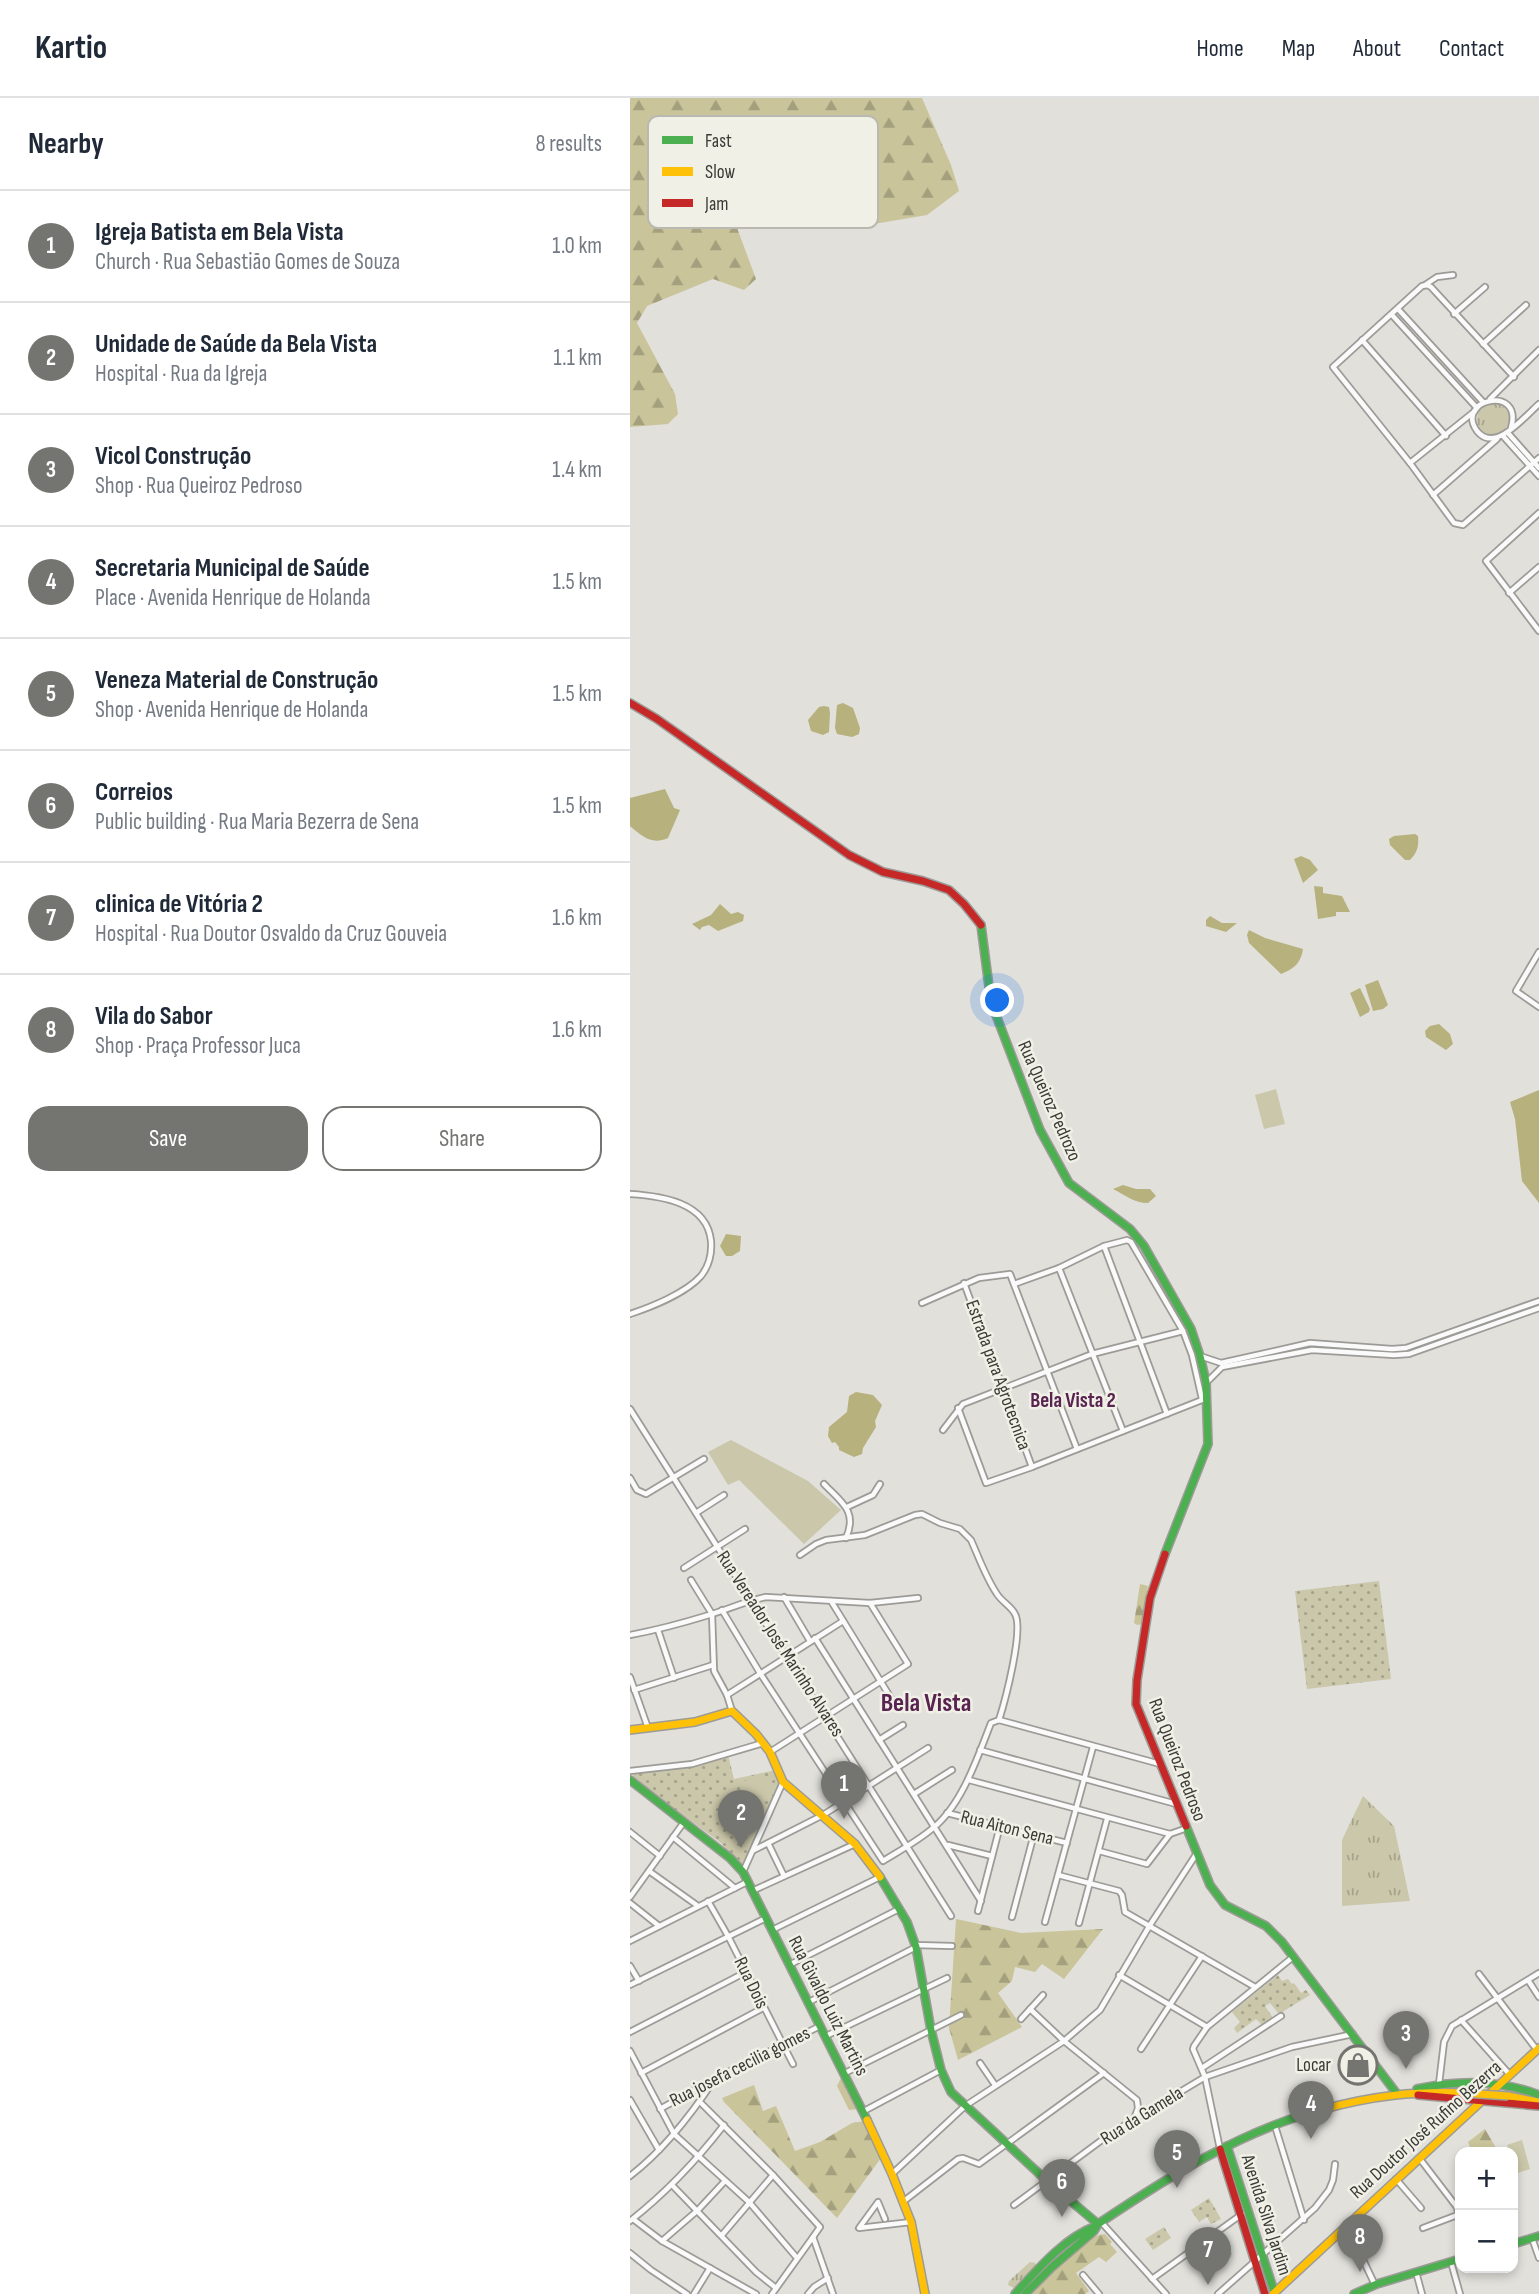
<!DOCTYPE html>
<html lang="en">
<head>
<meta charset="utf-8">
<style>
  :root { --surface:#fff; --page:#f6f6f7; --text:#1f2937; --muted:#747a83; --line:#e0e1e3; --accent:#747470 }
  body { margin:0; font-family:"Sofia Sans Condensed",sans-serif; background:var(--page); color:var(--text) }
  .controls { position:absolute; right:21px; bottom:21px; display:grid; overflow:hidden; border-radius:14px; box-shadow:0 4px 10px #0003 }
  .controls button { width:63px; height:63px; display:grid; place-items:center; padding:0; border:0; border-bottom:2px solid var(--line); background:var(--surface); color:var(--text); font:35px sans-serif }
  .you { position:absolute; left:368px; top:903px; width:24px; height:24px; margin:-18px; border:5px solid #fff; border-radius:50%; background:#1a73e8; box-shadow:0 0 0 10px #1a73e833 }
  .badge { display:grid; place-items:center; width:46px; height:46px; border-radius:50%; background:var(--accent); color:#fff; font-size:23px; font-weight:700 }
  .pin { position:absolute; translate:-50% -58px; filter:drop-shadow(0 2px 4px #0008) }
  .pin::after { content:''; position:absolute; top:37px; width:24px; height:21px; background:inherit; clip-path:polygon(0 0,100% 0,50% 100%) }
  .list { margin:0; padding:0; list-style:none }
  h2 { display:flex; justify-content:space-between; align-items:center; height:91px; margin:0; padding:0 28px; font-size:30px }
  h2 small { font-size:23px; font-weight:400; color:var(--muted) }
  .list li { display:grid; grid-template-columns:46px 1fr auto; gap:21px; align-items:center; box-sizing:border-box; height:112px; padding:0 28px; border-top:2px solid var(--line) }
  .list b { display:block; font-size:26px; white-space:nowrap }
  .list p { margin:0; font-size:23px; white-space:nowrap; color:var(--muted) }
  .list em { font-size:23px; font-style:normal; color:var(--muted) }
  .actions { display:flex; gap:14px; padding:21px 28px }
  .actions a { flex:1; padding:16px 0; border:2px solid var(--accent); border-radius:21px; text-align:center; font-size:24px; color:var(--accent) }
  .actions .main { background:var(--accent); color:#fff }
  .map { position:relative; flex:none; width:909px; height:2196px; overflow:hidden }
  header { display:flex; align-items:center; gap:42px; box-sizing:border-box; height:98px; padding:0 35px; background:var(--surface); border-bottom:2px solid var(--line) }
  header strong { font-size:33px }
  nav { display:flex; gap:38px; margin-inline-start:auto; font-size:24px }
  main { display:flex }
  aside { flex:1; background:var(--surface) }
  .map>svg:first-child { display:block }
  .grass { fill:url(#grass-tufts) }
  .forest { fill:url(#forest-firs) }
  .park { fill:url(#park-dots) }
  .pitch { fill:#cac7aa }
  .water { fill:#b7b17d }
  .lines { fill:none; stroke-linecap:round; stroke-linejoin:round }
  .street-casing { stroke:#9c9b97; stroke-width:8 }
  .fast-casing { stroke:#9c9b97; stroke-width:10 }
  .slow-casing { stroke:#9c9b97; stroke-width:10 }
  .jam-casing { stroke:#9c9b97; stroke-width:10 }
  .street { stroke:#fafafa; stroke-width:4.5 }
  .fast { stroke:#4caf50; stroke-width:7 }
  .slow { stroke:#ffc107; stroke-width:7 }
  .jam { stroke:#c62828; stroke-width:7 }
  .slow-bridge-casing { stroke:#9c9b97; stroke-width:10; stroke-linecap:butt }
  .slow-bridge { stroke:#ffc107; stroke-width:7 }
  .labels { text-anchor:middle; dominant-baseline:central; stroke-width:5; stroke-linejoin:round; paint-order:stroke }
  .street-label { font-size:19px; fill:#3a3a36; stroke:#f0f0e7 }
  .poi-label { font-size:19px; fill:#3a3a36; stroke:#f0f0e7; text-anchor:end }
  .neighbourhood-label { font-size:21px; font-weight:bold; fill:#592350; stroke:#f0f0e7 }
  .district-label { font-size:26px; font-weight:bold; fill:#592350; stroke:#f0f0e7 }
  .key { fill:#f0f0e7; stroke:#b9b9b2; stroke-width:2 }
  .key-label { font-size:19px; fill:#3a3a36 }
</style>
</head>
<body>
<header>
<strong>Kartio</strong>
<nav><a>Home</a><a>Map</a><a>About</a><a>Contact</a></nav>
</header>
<main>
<aside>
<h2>Nearby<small>8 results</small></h2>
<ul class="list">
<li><span class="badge">1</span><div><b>Igreja Batista em Bela Vista</b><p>Church · Rua Sebastião Gomes de Souza</p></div><em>1.0 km</em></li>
<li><span class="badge">2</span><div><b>Unidade de Saúde da Bela Vista</b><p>Hospital · Rua da Igreja</p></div><em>1.1 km</em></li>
<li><span class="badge">3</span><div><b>Vicol Construção</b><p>Shop · Rua Queiroz Pedroso</p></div><em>1.4 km</em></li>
<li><span class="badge">4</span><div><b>Secretaria Municipal de Saúde</b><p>Place · Avenida Henrique de Holanda</p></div><em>1.5 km</em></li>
<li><span class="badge">5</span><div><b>Veneza Material de Construção</b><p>Shop · Avenida Henrique de Holanda</p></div><em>1.5 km</em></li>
<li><span class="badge">6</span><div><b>Correios</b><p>Public building · Rua Maria Bezerra de Sena</p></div><em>1.5 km</em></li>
<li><span class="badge">7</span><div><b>clinica de Vitória 2</b><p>Hospital · Rua Doutor Osvaldo da Cruz Gouveia</p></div><em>1.6 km</em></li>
<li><span class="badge">8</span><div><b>Vila do Sabor</b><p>Shop · Praça Professor Juca</p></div><em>1.6 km</em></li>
</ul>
<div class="actions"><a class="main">Save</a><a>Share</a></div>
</aside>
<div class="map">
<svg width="909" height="2196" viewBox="0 0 909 2196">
  <defs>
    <pattern id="grass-tufts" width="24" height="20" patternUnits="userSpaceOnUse" patternTransform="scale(1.75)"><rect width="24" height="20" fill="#cac7aa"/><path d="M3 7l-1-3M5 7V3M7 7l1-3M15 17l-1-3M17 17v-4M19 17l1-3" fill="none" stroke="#a5a38b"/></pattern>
    <pattern id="forest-firs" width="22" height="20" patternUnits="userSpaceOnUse" patternTransform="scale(1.75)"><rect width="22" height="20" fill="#c9c49a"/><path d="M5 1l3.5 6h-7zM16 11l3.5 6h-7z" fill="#a4a07e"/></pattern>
    <pattern id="park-dots" width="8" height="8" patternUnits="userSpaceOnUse" patternTransform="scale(1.75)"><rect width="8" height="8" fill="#cac7aa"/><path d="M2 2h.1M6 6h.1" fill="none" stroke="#a5a38b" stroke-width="1.8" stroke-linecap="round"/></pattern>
  </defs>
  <rect width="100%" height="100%" fill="#e1e0db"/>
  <g class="grass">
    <circle cx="863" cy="321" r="16"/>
    <path d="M733,1698l31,30 16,75 -68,5v-66z"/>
    <path d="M400,2164l5,1 2,5 -23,20 -6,-3 1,-4z"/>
  </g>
  <g class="forest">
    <path d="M0,0h292l29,67 8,26 -32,24 -59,10 -21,-15 -27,-57 -19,-21 -25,-1 -45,58 5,36 20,54 -12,11 -31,-11 -66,27 -10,17 38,71 3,20 -10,10 -38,3z"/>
    <path d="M510,1486l8,2 -6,38 -5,1 -3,-2z"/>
    <path d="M326,1821l65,14 82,-4 -39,50 -22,-15 -7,8 -20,-5 -3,14 -14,12 24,34 -64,33 -9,-32z"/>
    <path d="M213,1976l16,35 -10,1 -12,-24z"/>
    <path d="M124,1987l9,26 13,-5 19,45 25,-9 32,-19 13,-2 16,37 -44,60 -113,-116 -2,-4z"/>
    <path d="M855,2031l11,19 -11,4h-16l1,-5 -2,-5z"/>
    <path d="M475,2136l7,8 -2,2 7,8 -11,10 -7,-5 -23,16 13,18 -4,3h-53c16,-17 49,-59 73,-60z"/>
  </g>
  <g class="park">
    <path d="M749,1483l12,98 -84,10 -12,-98z"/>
    <path d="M98,1657l6,24 42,-9 4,14 -33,76 -4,4 -5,-2 -17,-19 -87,-64 -1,-3 1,-4 54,-5z"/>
    <path d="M648,1877l4,6 6,-2 4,5 2,-1 7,10 5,-3 4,5 -31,19 -9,-11 -5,3 8,12 -11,7 -6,-6 -19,14 -3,-5 6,-6 -8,-10z"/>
    <path d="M579,2100l12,21 -10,5 -4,-7 -8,5 -8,-12z"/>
    <path d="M534,2129l7,11 -18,12 -8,-11z"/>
    <path d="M587,2145l6,6 4,-2 5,6 -1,4 -10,7 -12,-16z"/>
  </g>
  <g class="pitch">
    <path d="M646,991l9,35 -21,5 -9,-34z"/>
    <path d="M101,1342l77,41 33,29 -37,34 -65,-64 -11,5 -20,-33z"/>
    <path d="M138,1678l4,18 -29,6 -4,-18z"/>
    <path d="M892,2042l8,29 -15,5 -2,-22h-4l-2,-7z"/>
  </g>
  <g class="water">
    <path d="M213,605l10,5 7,20 -1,6 -7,3 -15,-3 -2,-6 2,-23z"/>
    <path d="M194,608l5,1 1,6 -1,19 -6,3 -12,-4 -3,-11 11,-13z"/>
    <path d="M35,691l9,19 6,2 -12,28c-16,7 -25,-1 -38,-12v-28z"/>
    <path d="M785,736l3,2c1,10 -1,17 -8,24h-5l-15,-15 -1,-6 5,-3z"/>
    <path d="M671,758l9,4 8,10 -15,13 -9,-24z"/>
    <path d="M684,788l9,1v6l19,3 8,16h-14v4l-18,3z"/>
    <path d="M90,806l11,10 7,-2 6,3 -1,6 -25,10 -9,-6 -7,2 -2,3 -8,-6 19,-9z"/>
    <path d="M580,818l12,7h15l-11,9 -20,-6v-6z"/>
    <path d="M619,832l16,8 38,11c-2,14 -9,20 -22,25l-32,-31 -2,-8z"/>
    <path d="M748,882l10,25 -5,4 -10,2 -8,-26z"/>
    <path d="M730,890l10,21 -1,3 -9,5 -10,-24z"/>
    <path d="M809,926l11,10 3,10 -7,6 -20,-13 -1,-6 5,-5z"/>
    <path d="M909,992v113l-17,-22 -7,-62 -5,-17z"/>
    <path d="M493,1087l13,4h14l6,7 -8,7c-14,0 -23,-8 -35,-14z"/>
    <path d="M96,1136l15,2 -1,15 -8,5h-6l-6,-10z"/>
    <path d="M226,1294l17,3 9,10 -7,16 1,6 -13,21 -1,6 -8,3 -15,-7v-3l-4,-5 -3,1 -4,-7 1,-9 18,-15 2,-16z"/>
  </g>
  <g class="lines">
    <g class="street-casing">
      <g id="street">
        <path d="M795,187l12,-8 16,-2"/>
        <path d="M768,211l85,93"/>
        <path d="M824,216l31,-27"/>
        <path d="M762,217l85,93"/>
        <path d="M732,242l84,96"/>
        <path d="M853,246l43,-39"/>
        <path d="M884,279l-83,-90 -4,-2 -5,1 -89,81 77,96 44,60 9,2 76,-67"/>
        <path d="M860,301l49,-49"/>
        <path d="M881,330c13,-44 -57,-29 -34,3 18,23 48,-15 62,-27"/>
        <path d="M878,335l31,35"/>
        <path d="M873,338l36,40"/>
        <path d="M780,365l65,-52"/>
        <path d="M803,397l64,-56"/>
        <path d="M909,415l-53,48 53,70"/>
        <path d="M879,495l30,-26"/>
        <path d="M909,854l-23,39 23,16"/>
        <path d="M0,1096c31,2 77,8 81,47 1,13 -2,25 -10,35 -15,17 -50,31 -71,38"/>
        <path d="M474,1148l63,168"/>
        <path d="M429,1170l64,163"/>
        <path d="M334,1185l68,184"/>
        <path d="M384,1186l45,-16 45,-22 23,-6 4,2 52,89 9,24 10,44"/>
        <path d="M292,1205l57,-25 31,-4 67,175"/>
        <path d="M570,1258l21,7 89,-20 82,6 14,-1 133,-47"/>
        <path d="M577,1284l15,-15 90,-17 82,5 15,-1 130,-46"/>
        <path d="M328,1310l28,75 46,-16 175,-69"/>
        <path d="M0,1311l321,507"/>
        <path d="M313,1332l20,-26 129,-50 91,-23"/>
        <path d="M0,1380l7,12 9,4 58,-35"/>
        <path d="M194,1386c17,18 34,27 22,54"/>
        <path d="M217,1409l26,-12 7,-11"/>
        <path d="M66,1415l28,-18"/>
        <path d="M170,1457l16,-11 10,-4 39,-5 50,-20 7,-1 18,9 20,6 11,11c8,18 15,38 26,54 5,8 14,12 18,20 9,16 -10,87 -16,106"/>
        <path d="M54,1470l61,-39"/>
        <path d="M61,1482l21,34 2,57 13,24 5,16"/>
        <path d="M154,1499l26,44"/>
        <path d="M201,1503l63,102"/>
        <path d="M92,1512l38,63 123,188c16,-10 35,-20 50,-33 29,-23 45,-72 58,-105l8,-3"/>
        <path d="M28,1532l16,48"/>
        <path d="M0,1537c27,-5 53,-12 79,-20 20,-6 37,-14 57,-18l104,6 48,-5"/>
        <path d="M185,1540l166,263"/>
        <path d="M0,1579l18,51"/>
        <path d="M4,1592l79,-25"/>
        <path d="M97,1597l116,-74"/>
        <path d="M369,1622l161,44"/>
        <path d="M249,1642l24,-15"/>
        <path d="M350,1652l196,54"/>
        <path d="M140,1654l138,-88 -38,-61"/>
        <path d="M0,1673l62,-7 71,-21"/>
        <path d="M339,1682l201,54 17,-6"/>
        <path d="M284,1696l38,-24"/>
        <path d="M317,1715l120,30"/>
        <path d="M0,1734l30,24"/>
        <path d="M43,1739l62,51"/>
        <path d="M138,1745l16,33"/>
        <path d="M318,1747l44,11"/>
        <path d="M124,1752l69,-35 105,-67"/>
        <path d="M469,1753l48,13 23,-30"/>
        <path d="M19,1773l49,35"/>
        <path d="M113,1774l40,-90"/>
        <path d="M428,1777l61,16 3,4 3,17 130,75"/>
        <path d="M122,1793l103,-47"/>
        <path d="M0,1799l54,-75"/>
        <path d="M78,1803l20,35 65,128"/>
        <path d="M0,1805l29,23"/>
        <path d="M348,1813l22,-85"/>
        <path d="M382,1819l22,-83"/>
        <path d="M415,1824l48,-175"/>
        <path d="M449,1825l28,-104"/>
        <path d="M142,1832l108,-53"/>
        <path d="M0,1843l117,-59"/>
        <path d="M285,1847l37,1"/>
        <path d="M161,1866l108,-55"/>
        <path d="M0,1868l9,15"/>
        <path d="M849,1876l58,76"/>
        <path d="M489,1877l88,52"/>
        <path d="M898,1882l11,17"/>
        <path d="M0,1887l136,-67"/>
        <path d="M179,1904l107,-55"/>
        <path d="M400,1911l34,32 73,59 1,8 -4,11"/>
        <path d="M391,1921l22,-24"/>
        <path d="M831,1922l49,55"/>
        <path d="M0,1934l116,-60"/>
        <path d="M196,1938l121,-58"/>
        <path d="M511,1951l61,-93"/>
        <path d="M0,1953l44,83 75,68 48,56"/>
        <path d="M350,1965l15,22"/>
        <path d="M572,1970l79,-52"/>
        <path d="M11,1975l122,-65"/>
        <path d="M215,1975l116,-58"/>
        <path d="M809,1986l5,-42 8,-16 87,-53"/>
        <path d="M0,2002l29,50"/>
        <path d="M70,2004l73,73 47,52 -7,10 20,57"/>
        <path d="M30,2011l56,-31 104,-52"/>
        <path d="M234,2013l77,-41"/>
        <path d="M645,2028l29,94"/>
        <path d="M590,2051l-15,-72 -12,-28 1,-3 13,-19 86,-70"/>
        <path d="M790,2061l36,47 4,11"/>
        <path d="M262,2076l73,-68 99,-65 36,-31 50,-85 47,-72"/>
        <path d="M0,2078c34,-26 61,-61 84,-96"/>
        <path d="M766,2081l25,29"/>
        <path d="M42,2087l84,87 20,16"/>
        <path d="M274,2103l54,-42 5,-1 16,6 125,-91"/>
        <path d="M384,2107l96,-71 95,-57 87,-30 61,-13"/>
        <path d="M3,2121l29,22 94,53"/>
        <path d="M255,2121l-7,-17 -19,26 52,-6"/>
        <path d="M0,2123c36,-28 66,-60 94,-96"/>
        <path d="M472,2125l64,71"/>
        <path d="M717,2128l28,59"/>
        <path d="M793,2130l37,-14"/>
        <path d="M92,2137l51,-60"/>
        <path d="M902,2140l7,20"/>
        <path d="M32,2143l36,-31 27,-29"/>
        <path d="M0,2155l21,17 36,24"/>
        <path d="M821,2164l9,32"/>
        <path d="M786,2174l6,22"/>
        <path d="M453,2177l16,19"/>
        <path d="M522,2181l90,-65"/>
        <path d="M64,2196l16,-26"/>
        <path d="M142,2196l41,-57"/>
        <path d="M178,2196l6,-7 14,-9"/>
        <path d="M588,2196l97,-86 14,-18 4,-10 2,-16"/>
      </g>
    </g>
    <g class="fast-casing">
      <g id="fast">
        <path d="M351,827l10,77 49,128 29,53 61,46 14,17 47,83 9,27 6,26 2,62 -43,110"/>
        <path d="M0,1682l100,78 13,14 124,248"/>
        <path d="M556,1728l24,59 15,20 41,21 16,16 115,152"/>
        <path d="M250,1779l27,45 9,25 15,83 10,40 10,22 95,88 52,44"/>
        <path d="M787,1991c40,-9 83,-9 122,6"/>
        <path d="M597,2048l48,148"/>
        <path d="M883,2146l26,-8"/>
        <path d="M385,2196c23,-25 49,-56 81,-68"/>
        <path d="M395,2196l27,-27 42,-36 4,-7c70,-47 144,-94 226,-115"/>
        <path d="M724,2196l23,-10 83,-25"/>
      </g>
    </g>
    <g class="slow-casing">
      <g id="slow">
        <path d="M0,1632l65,-8 37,-11 24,23 14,18 13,30 72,62 25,33"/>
        <path d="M878,1998l30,6"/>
        <path d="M694,2011c48,-13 90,-18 140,-16"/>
        <path d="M237,2022l25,54 19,48 14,72"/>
        <path d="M643,2196l266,-246"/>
      </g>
    </g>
    <g class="jam-casing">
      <g id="jam">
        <path d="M0,605l27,16 192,136 34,17 40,9 26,9 15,14 17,21"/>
        <path d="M535,1456l-15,44 -13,82 -1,24 50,122"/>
        <path d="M788,1997l121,11"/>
        <path d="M590,2051l45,145"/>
      </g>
    </g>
    <use href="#street" class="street"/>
    <use href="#fast" class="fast"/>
    <use href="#slow" class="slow"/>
    <use href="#jam" class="jam"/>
    <g class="slow-bridge-casing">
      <path id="slow-bridge" d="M834,1995l44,3"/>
    </g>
    <use href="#slow-bridge" class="slow-bridge"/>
  </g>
  <defs>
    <g id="shop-ring" transform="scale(2.0125)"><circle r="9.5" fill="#f0f0e7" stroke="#747470" stroke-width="1.5"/><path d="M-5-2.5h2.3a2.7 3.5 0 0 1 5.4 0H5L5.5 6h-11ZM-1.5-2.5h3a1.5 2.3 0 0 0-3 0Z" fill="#747470"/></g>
  </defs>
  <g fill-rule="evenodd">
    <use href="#shop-ring" x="728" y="1967"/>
  </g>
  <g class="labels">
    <g class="street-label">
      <text transform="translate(419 1003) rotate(66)">Rua Queiroz Pedrozo</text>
      <text transform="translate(368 1277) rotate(70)">Estrada para Agrotecnica</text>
      <text transform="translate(150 1546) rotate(57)">Rua Vereador José Marinho Alvares</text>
      <text transform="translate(547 1662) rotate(69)">Rua Queiroz Pedroso</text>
      <text transform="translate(377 1730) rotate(14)">Rua Aiton Sena</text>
      <text transform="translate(121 1885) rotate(64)">Rua Dois</text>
      <text transform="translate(198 1908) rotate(63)">Rua Givaldo Luiz Martins</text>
      <text transform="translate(110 1969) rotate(-27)">Rua josefa cecilia gomes</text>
      <text transform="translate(512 2018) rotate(-32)">Rua da Gamela</text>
      <text transform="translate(796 2032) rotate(-42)">Rua Doutor José Rufino Bezerra</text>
      <text transform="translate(636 2117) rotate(72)">Avenida Silva Jardim</text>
    </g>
    <g class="poi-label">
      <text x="701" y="1967">Locar</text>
    </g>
    <g class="neighbourhood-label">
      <text x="443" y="1302">Bela Vista 2</text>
    </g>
    <g class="district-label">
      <text x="296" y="1605">Bela Vista</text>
    </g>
  </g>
  <rect x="18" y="18" width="230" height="112" rx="10" class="key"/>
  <rect x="32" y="38" width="31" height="8" fill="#4caf50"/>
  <rect x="32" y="69" width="31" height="9" fill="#ffc107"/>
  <rect x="32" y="101" width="31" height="8" fill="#c62828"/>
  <g class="key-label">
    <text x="75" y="49">Fast</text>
    <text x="75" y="80">Slow</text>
    <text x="75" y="112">Jam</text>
  </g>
</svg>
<div class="controls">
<button>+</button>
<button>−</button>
</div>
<div class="you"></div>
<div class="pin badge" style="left:214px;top:1721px">1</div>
<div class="pin badge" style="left:111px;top:1750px">2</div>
<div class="pin badge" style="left:776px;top:1971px">3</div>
<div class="pin badge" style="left:681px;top:2041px">4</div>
<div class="pin badge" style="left:547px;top:2090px">5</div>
<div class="pin badge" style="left:432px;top:2119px">6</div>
<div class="pin badge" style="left:578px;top:2187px">7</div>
<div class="pin badge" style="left:730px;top:2174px">8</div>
</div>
</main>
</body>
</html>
